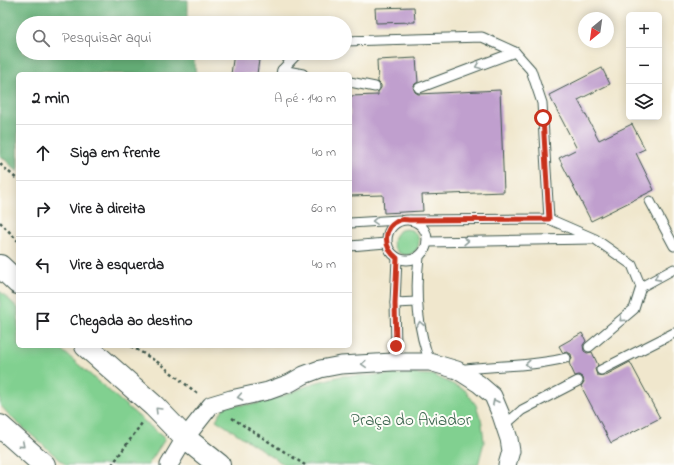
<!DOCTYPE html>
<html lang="pt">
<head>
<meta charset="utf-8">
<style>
  :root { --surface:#fff; --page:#f2f2f2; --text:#202124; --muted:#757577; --line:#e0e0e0 }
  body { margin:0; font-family:"Indie Flower",sans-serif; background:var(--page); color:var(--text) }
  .controls { position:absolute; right:12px; top:12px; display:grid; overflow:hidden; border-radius:6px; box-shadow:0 2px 10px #0003 }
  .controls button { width:36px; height:36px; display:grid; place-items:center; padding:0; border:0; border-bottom:1px solid var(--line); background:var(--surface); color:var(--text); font:20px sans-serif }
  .compass { position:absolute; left:578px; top:12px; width:36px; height:36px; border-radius:50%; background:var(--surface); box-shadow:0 2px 10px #0003; rotate:209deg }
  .stop { position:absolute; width:12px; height:12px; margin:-9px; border:3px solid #c8321e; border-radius:50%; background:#fff }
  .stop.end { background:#c8321e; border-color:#fff; box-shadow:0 1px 4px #0008 }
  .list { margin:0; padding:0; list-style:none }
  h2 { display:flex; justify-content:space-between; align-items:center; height:52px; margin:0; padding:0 16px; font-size:17px }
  h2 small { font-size:13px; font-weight:400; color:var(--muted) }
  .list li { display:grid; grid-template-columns:26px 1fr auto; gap:12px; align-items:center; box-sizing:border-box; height:56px; padding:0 16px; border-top:1px solid var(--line) }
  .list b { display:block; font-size:15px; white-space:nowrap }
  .list em { font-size:13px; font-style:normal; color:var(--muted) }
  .icon { flex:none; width:22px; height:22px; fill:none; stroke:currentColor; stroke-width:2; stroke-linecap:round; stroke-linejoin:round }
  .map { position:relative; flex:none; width:674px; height:465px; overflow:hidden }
  .search { position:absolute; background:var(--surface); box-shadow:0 2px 10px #0003; left:16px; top:16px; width:336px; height:44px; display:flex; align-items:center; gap:10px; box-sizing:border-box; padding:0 14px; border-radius:22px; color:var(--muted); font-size:15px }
  .panel { position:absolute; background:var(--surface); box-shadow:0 2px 10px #0003; left:16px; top:72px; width:336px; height:276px; border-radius:6px }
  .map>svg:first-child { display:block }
  .green { fill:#81d090; stroke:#508662 }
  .forest { fill:#68b27a; stroke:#447857 }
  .building { fill:#c09fce }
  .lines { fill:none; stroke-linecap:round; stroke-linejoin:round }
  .service-casing { stroke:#3e564b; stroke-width:11 }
  .minor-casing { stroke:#3e564b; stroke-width:19 }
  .primary-casing { stroke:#3e564b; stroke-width:24 }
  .path { stroke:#3e564b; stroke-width:2.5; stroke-dasharray:3 3; stroke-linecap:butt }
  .service { stroke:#fff; stroke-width:9 }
  .minor { stroke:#fff; stroke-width:17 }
  .primary { stroke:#fff; stroke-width:22 }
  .oneway { stroke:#8f9e9a }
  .route { stroke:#c8321e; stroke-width:5 }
  .labels { text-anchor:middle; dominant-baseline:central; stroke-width:4; stroke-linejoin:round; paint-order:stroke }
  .park-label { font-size:17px; fill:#38624b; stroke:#fdfcf7 }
</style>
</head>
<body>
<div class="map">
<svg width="674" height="465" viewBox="0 0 674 465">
  <rect width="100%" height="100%" fill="#fdfcf7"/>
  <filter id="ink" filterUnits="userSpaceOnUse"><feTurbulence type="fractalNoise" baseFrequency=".025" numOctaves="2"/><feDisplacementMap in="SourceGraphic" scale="8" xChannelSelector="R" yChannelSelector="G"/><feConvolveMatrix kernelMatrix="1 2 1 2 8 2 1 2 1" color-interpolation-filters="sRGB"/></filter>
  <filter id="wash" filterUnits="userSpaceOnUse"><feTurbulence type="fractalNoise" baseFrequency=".012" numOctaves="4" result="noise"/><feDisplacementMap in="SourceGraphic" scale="16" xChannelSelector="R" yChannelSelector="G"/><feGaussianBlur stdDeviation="0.9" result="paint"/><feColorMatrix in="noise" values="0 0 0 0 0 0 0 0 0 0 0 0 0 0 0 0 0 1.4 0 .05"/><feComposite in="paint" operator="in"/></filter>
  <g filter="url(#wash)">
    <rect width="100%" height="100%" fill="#f0e7cd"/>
    <g class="green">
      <circle cx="406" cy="242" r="13"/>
      <path d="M0,291l18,17v38h39l108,93 -17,26h-82l-54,-47 -12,-13z"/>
      <path d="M412,374l21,1 32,15 11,15 6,18 2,19 -6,23h-193l-69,-45 9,-14 31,-2 27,-8 31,-13 27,-7z"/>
    </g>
    <path class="forest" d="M0,0h188v23h-165v30h170l3,21h-178v98l-18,-17z"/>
    <g id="blocks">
      <g class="building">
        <path d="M414,7l1,15 -39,1 -1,-15z"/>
        <path d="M234,53h26l-3,21h-26z"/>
        <path d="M416,58l2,24 -3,2 -2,3 2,5 3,2 82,-4 4,102 -82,3 1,16 -39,2 -1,-18 -33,1v-100l28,-1v-3l3,-4v-3l-3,-3 -1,-22z"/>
        <path d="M602,68l8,16 -32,16 21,40 33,-16 13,25 -9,4 18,37 -63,31 -32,-63 18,-9 -28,-54z"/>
        <path d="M582,333l4,8 -3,4 1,6 3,2 5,-1 6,13 -3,4 2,6 7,1 26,-14 30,56 -49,25 -30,-57 3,-4 -1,-4 -4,-3 -4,1 -6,-13 3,-4 -1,-5 -4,-2 -4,1 -4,-7z"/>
      </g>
    </g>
  </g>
  <g filter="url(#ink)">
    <use href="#blocks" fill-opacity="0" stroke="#3e564b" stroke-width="1"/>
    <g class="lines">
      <g class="service-casing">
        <g id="service">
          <path d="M345,41l137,-4 33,15 16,18 11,33 7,116"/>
          <path d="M282,70l21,4"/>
          <path d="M281,74l1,-4 16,-17"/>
          <path d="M350,82l25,5"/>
          <path d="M419,88l96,-36"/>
          <path d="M650,201l24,45"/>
          <circle cx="407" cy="240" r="20"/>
          <path d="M410,220l139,-1 46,20 37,26 9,22 -7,22 -45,38"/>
          <path d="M350,223l49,-3"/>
          <path d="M427,242l165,-3"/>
          <path d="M350,246l36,-3"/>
          <path d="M419,257c-4,35 -2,71 11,105"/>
          <path d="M641,287l33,-18"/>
          <path d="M395,303l22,-1"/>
          <path d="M393,362l3,-16 -1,-43 2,-45"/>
          <path d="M458,370c36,-5 73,-3 108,-12"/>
          <path d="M601,370l73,-37"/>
          <path d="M505,425l17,-15 56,-29"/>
        </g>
      </g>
      <g class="minor-casing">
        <path id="minor" d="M169,465l16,-27 26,-33 20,-6 37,-8 22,-8 14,-8 16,-6 21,-4 52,-3h37l27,8 22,14 14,12 8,19 8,24 2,12 -4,14"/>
      </g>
      <g class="primary-casing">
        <g id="primary">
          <path d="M0,266l18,17"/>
          <path d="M86,346l68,60 31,32 34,27"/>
          <path d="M0,426l44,39"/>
        </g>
      </g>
      <g class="path">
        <path d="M0,164l18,16"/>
        <path d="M0,222l18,19"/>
        <path d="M131,346l28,17 39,31"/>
        <path d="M232,418l73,47"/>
        <path d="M112,465l30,-42"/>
      </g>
      <use href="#service" class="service"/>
      <use href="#minor" class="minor"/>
      <use href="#primary" class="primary"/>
    </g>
    <defs><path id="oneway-chevron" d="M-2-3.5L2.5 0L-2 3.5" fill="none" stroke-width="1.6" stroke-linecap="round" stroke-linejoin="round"/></defs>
    <g class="oneway">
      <use href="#oneway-chevron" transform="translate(478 66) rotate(159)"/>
      <use href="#oneway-chevron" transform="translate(375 221) rotate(177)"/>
      <use href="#oneway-chevron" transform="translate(466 241) rotate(-1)"/>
      <use href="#oneway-chevron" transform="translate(657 278) rotate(152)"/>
      <use href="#oneway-chevron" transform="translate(622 319) rotate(138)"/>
      <use href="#oneway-chevron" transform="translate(420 324) rotate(-99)"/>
      <use href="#oneway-chevron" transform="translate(364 364) rotate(176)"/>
      <use href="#oneway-chevron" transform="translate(528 364) rotate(176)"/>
      <use href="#oneway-chevron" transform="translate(240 397) rotate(169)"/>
      <use href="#oneway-chevron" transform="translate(495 402) rotate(-117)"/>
      <use href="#oneway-chevron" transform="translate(158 410) rotate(-135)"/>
      <use href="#oneway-chevron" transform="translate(22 445) rotate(41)"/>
    </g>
  </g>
  <g class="lines" filter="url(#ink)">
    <path class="route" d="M396,346l-1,-42 2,-46c-14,-10 -15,-31 3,-38 3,-1 7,0 10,0l139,-1 -6,-101"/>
  </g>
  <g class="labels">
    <g class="park-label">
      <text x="411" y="420">Praça do Aviador</text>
    </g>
  </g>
</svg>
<div class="controls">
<button>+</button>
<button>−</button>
<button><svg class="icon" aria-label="layers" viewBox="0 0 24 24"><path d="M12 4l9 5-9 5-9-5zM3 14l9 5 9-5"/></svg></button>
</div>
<svg class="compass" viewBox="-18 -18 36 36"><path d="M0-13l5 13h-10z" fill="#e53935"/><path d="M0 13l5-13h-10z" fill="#757577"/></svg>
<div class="stop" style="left:543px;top:118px"></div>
<div class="stop end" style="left:396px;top:346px"></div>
<div class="search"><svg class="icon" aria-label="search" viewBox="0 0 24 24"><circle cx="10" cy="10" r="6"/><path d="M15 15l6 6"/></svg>Pesquisar aqui</div>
<section class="panel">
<h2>2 min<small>A pé · 140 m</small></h2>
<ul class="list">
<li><svg class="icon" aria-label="ahead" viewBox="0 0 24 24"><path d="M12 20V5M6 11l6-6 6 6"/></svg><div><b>Siga em frente</b></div><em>40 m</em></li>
<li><svg class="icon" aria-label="right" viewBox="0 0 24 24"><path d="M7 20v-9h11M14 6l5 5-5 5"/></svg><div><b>Vire à direita</b></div><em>60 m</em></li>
<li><svg class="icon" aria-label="left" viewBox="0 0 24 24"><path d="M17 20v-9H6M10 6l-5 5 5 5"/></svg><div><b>Vire à esquerda</b></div><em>40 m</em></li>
<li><svg class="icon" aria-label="arrive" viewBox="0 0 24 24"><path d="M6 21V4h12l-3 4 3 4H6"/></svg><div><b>Chegada ao destino</b></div></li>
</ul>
</section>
</div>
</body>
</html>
